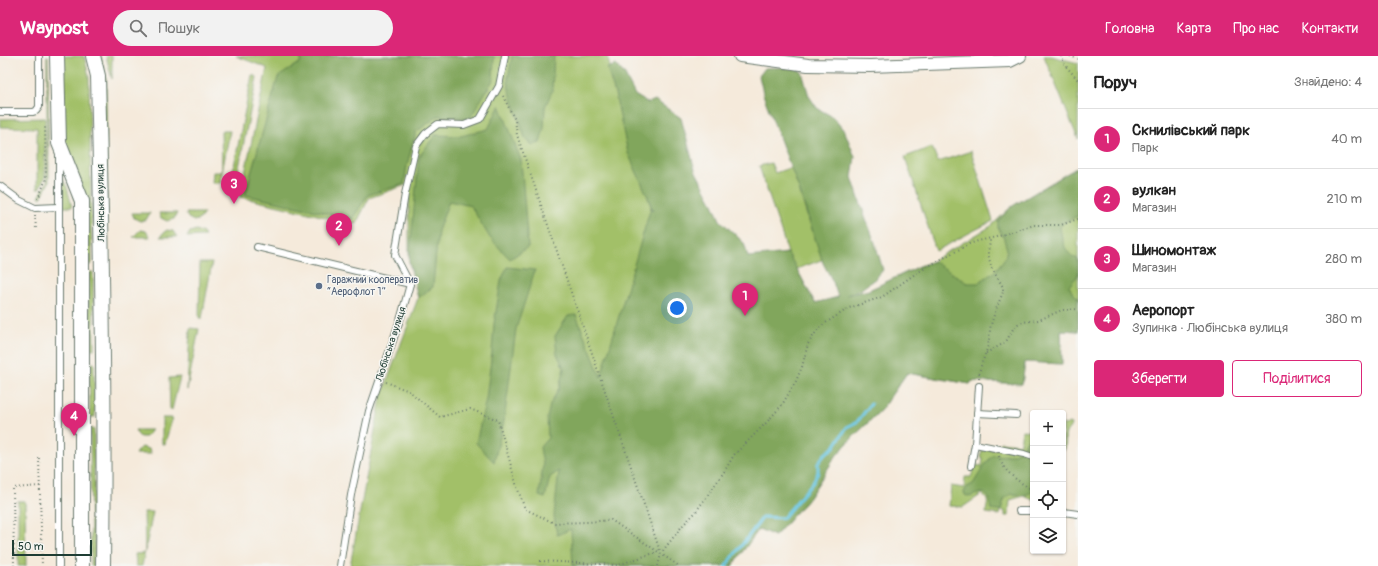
<!DOCTYPE html>
<html lang="uk">
<head>
<meta charset="utf-8">
<style>
  :root { --surface:#fff; --page:#f2f2f2; --text:#222; --muted:#767676; --line:#e0e0e0; --accent:#db2777 }
  body { margin:0; font-family:Pangolin,sans-serif; background:var(--page); color:var(--text) }
  .controls { position:absolute; right:12px; bottom:12px; display:grid; overflow:hidden; border-radius:4px; box-shadow:0 1px 3px #0004 }
  .controls button { width:36px; height:36px; display:grid; place-items:center; padding:0; border:0; border-bottom:1px solid var(--line); background:var(--surface); color:var(--text); font:20px sans-serif }
  .scale { position:absolute; left:12px; bottom:10px; width:80px; box-sizing:border-box; padding-left:4px; border:2px solid #1f3d34; border-top:0; font-size:11px; line-height:14px; white-space:nowrap; color:#1f3d34; -webkit-text-stroke:3px #f6f6f2; paint-order:stroke }
  .you { position:absolute; left:677px; top:252px; width:14px; height:14px; margin:-10px; border:3px solid #fff; border-radius:50%; background:#1a73e8; box-shadow:0 0 0 6px #1a73e833 }
  .badge { display:grid; place-items:center; width:26px; height:26px; border-radius:50%; background:var(--accent); color:#fff; font-size:13px; font-weight:700 }
  .pin { position:absolute; translate:-50% -33px; filter:drop-shadow(0 1px 2px #0008) }
  .pin::after { content:''; position:absolute; top:21px; width:14px; height:12px; background:inherit; clip-path:polygon(0 0,100% 0,50% 100%) }
  .list { margin:0; padding:0; list-style:none }
  h2 { display:flex; justify-content:space-between; align-items:center; height:52px; margin:0; padding:0 16px; font-size:17px }
  h2 small { font-size:13px; font-weight:400; color:var(--muted) }
  .list li { display:grid; grid-template-columns:26px 1fr auto; gap:12px; align-items:center; box-sizing:border-box; height:60px; padding:0 16px; border-top:1px solid var(--line) }
  .list b { display:block; font-size:15px; white-space:nowrap }
  .list p { margin:0; font-size:13px; white-space:nowrap; color:var(--muted) }
  .list em { font-size:13px; font-style:normal; color:var(--muted) }
  .actions { display:flex; gap:8px; padding:12px 16px }
  .actions a { flex:1; padding:9px 0; border:1px solid var(--accent); border-radius:4px; text-align:center; font-size:14px; color:var(--accent) }
  .actions .main { background:var(--accent); color:#fff }
  .icon { flex:none; width:22px; height:22px; fill:none; stroke:currentColor; stroke-width:2; stroke-linecap:round; stroke-linejoin:round }
  .map { position:relative; flex:none; width:1078px; height:510px; overflow:hidden }
  header { display:flex; align-items:center; gap:24px; box-sizing:border-box; height:56px; padding:0 20px; background:var(--accent); color:#fff }
  header strong { font-size:19px }
  nav { display:flex; gap:22px; margin-inline-start:auto; font-size:14px }
  .search { width:280px; height:36px; background:var(--page); display:flex; align-items:center; gap:10px; box-sizing:border-box; padding:0 14px; border-radius:22px; color:var(--muted); font-size:15px }
  main { display:flex }
  aside { flex:1; background:var(--surface) }
  .map>svg:first-child { display:block }
  .green { fill:#a2c067; stroke:#607e4e }
  .forest { fill:#81a65c; stroke:#507248 }
  .lines { fill:none; stroke-linecap:round; stroke-linejoin:round }
  .stream { stroke:#66c6e4; stroke-width:3 }
  .service-casing { stroke:#6a7a6e; stroke-width:8 }
  .minor-casing { stroke:#6a7a6e; stroke-width:14 }
  .tertiary-casing { stroke:#6a7a6e; stroke-width:16 }
  .path { stroke:#6a7a6e; stroke-width:2; stroke-dasharray:1 3; stroke-linecap:butt }
  .service { stroke:#fff; stroke-width:6 }
  .minor { stroke:#fff; stroke-width:12 }
  .tertiary { stroke:#fff; stroke-width:14 }
  .service-dot { fill:#5c6f8a; stroke:#f6f6f2; stroke-width:1.5 }
  .labels { text-anchor:middle; dominant-baseline:central; stroke-width:3; stroke-linejoin:round; paint-order:stroke }
  .street-label { font-size:10px; fill:#1f3d34; stroke:#f6f6f2 }
  .service-label { font-size:10px; fill:#4e5e75; stroke:#f6f6f2; text-anchor:start }
</style>
</head>
<body>
<header>
<strong>Waypost</strong>
<div class="search"><svg class="icon" aria-label="search" viewBox="0 0 24 24"><circle cx="10" cy="10" r="6"/><path d="M15 15l6 6"/></svg>Пошук</div>
<nav><a>Головна</a><a>Карта</a><a>Про нас</a><a>Контакти</a></nav>
</header>
<main>
<div class="map">
<svg width="1078" height="510" viewBox="0 0 1078 510">
  <rect width="100%" height="100%" fill="#f6f6f2"/>
  <filter id="ink" filterUnits="userSpaceOnUse"><feTurbulence type="fractalNoise" baseFrequency=".025" numOctaves="2"/><feDisplacementMap in="SourceGraphic" scale="8" xChannelSelector="R" yChannelSelector="G"/><feConvolveMatrix kernelMatrix="1 2 1 2 8 2 1 2 1" color-interpolation-filters="sRGB"/></filter>
  <filter id="wash" filterUnits="userSpaceOnUse"><feTurbulence type="fractalNoise" baseFrequency=".012" numOctaves="4" result="noise"/><feDisplacementMap in="SourceGraphic" scale="16" xChannelSelector="R" yChannelSelector="G"/><feGaussianBlur stdDeviation="0.9" result="paint"/><feColorMatrix in="noise" values="0 0 0 0 0 0 0 0 0 0 0 0 0 0 0 0 0 1.4 0 .05"/><feComposite in="paint" operator="in"/></filter>
  <g filter="url(#wash)">
    <rect width="100%" height="100%" fill="#f5eadb"/>
    <g class="green">
      <path d="M47,0h1l1,126 -8,16 -2,-1 8,-15z"/>
      <path d="M64,0h20l5,20 3,187 -2,2 -2,-1 -23,-114z"/>
      <path d="M99,0h2l5,22 1,136z"/>
      <path d="M106,0h6v23z"/>
      <path d="M236,0h371l44,151 22,60 115,-14 -29,-87 12,-3 4,10 17,-6 16,52 16,40 -27,10 18,34 54,-13 51,-24 13,-5 6,-4 52,-31 20,-19 67,-40v164l-17,-1 1,34 -37,-2 -3,22 -50,-3 -2,3 -63,-11 -27,38 -27,26 -17,19 -28,43 -33,37 -16,-7 -27,37h-382l31,-169 37,-99 -9,-37v-77l-40,14 -13,26 -116,-27 27,-129z"/>
      <path d="M1044,0h7l27,7v76z"/>
      <path d="M252,19l5,2 -23,115 -4,-3v-3z"/>
      <path d="M45,62v59l-6,12h-2v-61l-37,-1v-8z"/>
      <path d="M221,75h9l-10,52h-8l1,-11h9z"/>
      <path d="M932,91l6,15 33,-11 22,70 -20,10 -37,20 -31,-94z"/>
      <path d="M63,123l4,8 5,20h-9z"/>
      <path d="M132,157h18l-4,7 -6,1 -6,-3z"/>
      <path d="M159,157h18l-3,6 -7,2 -6,-3z"/>
      <path d="M186,157h18l-4,6 -6,2 -6,-3z"/>
      <path d="M140,174l6,1 4,6h-17z"/>
      <path d="M167,174l6,1 4,6h-17l3,-4z"/>
      <path d="M196,174l7,3 2,3 -18,1 3,-5z"/>
      <path d="M200,207h12l-10,55h-3z"/>
      <path d="M88,216h5l1,77h-5z"/>
      <path d="M190,272l9,1 -12,61z"/>
      <path d="M89,307h5l1,54h-5z"/>
      <path d="M180,321l-8,33h-2l-1,-32z"/>
      <path d="M162,362h10l-7,26h-3z"/>
      <path d="M1068,367l3,1c-1,5 -3,5 -5,9 -2,7 2,10 -3,18v-27l3,1z"/>
      <path d="M90,373h4l1,137h-4z"/>
      <path d="M135,374h17l-6,7h-6l-2,-2z"/>
      <path d="M1022,374l11,1v69l-9,-4 -14,4 -1,16h-4v-5h-5l-1,4 -13,-2c0,-8 5,-14 -4,-19l-19,13 -14,-1 2,-20 13,2 1,-11h6l4,-12 7,1 1,-7 -3,-3 4,-9 11,3 6,-8 19,2z"/>
      <path d="M142,391l7,2 2,5h-16l2,-3z"/>
      <path d="M18,445h7l1,65h-8z"/>
      <path d="M144,456h9l-11,54h-6l-1,-12 10,-1z"/>
    </g>
    <g class="forest">
      <path d="M300,0h194l-1,24 -23,38 -32,-2 -22,16 -9,33 -3,19 -36,11 -16,24 -107,-24 33,-118 23,-15z"/>
      <path d="M512,0h42l-2,35 -7,16 -1,21 -4,15 -8,2 -7,-7 -16,-48 -1,-12z"/>
      <path d="M616,9l8,8 11,22 13,8 7,-3 26,18 14,52 17,32 8,18 24,23 4,14 40,-4 27,50 23,-6 -5,-15 -10,-19 -23,-71 -36,-95 -5,-21 6,-8 29,-1 8,5 7,24 8,12 16,9 12,15 10,25 -3,20 9,28 14,38 8,27 -7,8 -16,12 -13,5 22,-5 51,-24 13,-5 34,22h11l16,-11 11,-14 2,-9 -4,-13 -5,-8v-7l13,-14 67,-40v49l-12,5 -6,6c2,12 4,28 18,32v16l-9,11 3,6 6,6v33l-17,-1 1,34 -37,-2 -3,22 -50,-3 -2,3 -63,-11 -27,38 -27,26 -17,19 -28,43 -33,37 -16,-7 -27,37h-159l-2,-37 -14,6 -3,-19 5,-45 -9,6 -5,21 -6,-2 4,-31 -3,-18 8,-9 -1,-20 3,-13 9,-17 5,-20 -7,-14 -2,-18 13,-20 8,-1 25,62 50,-170 2,4 -6,-16 -19,-42 -13,-59 -8,-26z"/>
      <path d="M500,49l21,55 7,87 -18,12 -20,-21 -19,-32 -22,-5 -11,30 -5,56 -15,11 -9,-37 10,-104 16,-22 26,1 27,-7z"/>
      <path d="M507,211l28,3 -19,59 -12,92 -10,41 -18,-19 10,-44 6,-47 2,-28 7,-43z"/>
      <path d="M1030,381h3v55l-9,3 -12,-1 -6,3 -2,3 -3,10 -5,1 -5,-1c-3,-17 -4,-21 -21,-13l-5,-2 -1,-3 3,-5 6,-3 13,-21 7,-8c8,1 22,1 28,-5 4,-4 4,-9 9,-13z"/>
    </g>
    <g class="lines">
      <path class="stream" d="M726,510l37,-49 20,1 31,-37 4,-9v-9l7,-9 9,-7 13,-20 10,-5 14,-18"/>
    </g>
  </g>
  <g filter="url(#ink)">
    <g class="lines">
      <g class="service-casing">
        <g id="service">
          <path d="M0,56h33l3,-1 3,-4v-51"/>
          <path d="M59,97v413"/>
          <path d="M0,130l19,14 16,8 23,-1"/>
          <path d="M257,191l153,37"/>
          <path d="M979,330l-4,58 49,10 9,3"/>
          <path d="M977,357l39,2"/>
          <path d="M971,410l4,-22"/>
          <path d="M1019,455h14"/>
          <path d="M1063,456l15,2"/>
          <path d="M340,510l11,-71 18,-84 32,-94 9,-33 -15,-29 10,-61 11,-48 9,-12 13,-10 26,1 16,-6 19,-33 6,-30"/>
        </g>
      </g>
      <g class="minor-casing">
        <path id="minor" d="M740,0l68,9 62,1 140,-5 10,-5"/>
      </g>
      <g class="tertiary-casing">
        <g id="tertiary">
          <path d="M57,0l2,87 23,58v365"/>
          <path d="M93,0l5,20c4,163 7,327 5,490"/>
        </g>
      </g>
      <g class="path">
        <path d="M1061,0l4,9 13,15"/>
        <path d="M1070,0l8,3"/>
        <path d="M503,40l12,24 2,15 144,419"/>
        <path d="M38,143l8,-20 -1,-54"/>
        <path d="M35,159l1,14"/>
        <path d="M986,297l15,-8 6,-5 6,-11 5,-5 5,-2 16,-2 23,-10 16,-1"/>
        <path d="M979,322c0,-10 4,-17 7,-26 3,-8 3,-14 4,-22 1,-9 9,-28 13,-38v-5l-12,-20 -3,-14 2,-11v-4"/>
        <path d="M386,326l23,9 31,26 30,-8 28,11 19,67 8,22 29,14 33,-1 24,-2 68,46"/>
        <path d="M999,400c4,16 20,26 34,34"/>
        <path d="M39,402l3,108"/>
        <path d="M540,505l78,4 39,-13"/>
        <path d="M14,510l-1,-78 27,-2"/>
        <path d="M658,510l3,-12 4,-6 18,-23 12,-12 29,-41 10,-17 33,-33 15,-17 14,-24 6,-14 6,-23 10,-15 6,-5 25,-16 33,-11 36,-25 51,-28 9,-3 18,-4 38,-12h27l17,-6"/>
      </g>
      <use href="#service" class="service"/>
      <use href="#minor" class="minor"/>
      <use href="#tertiary" class="tertiary"/>
    </g>
  </g>
  <circle class="service-dot" cx="319" cy="230" r="4"/>
  <g class="labels">
    <g class="street-label">
      <text transform="translate(101 147) rotate(-91)">Любінська вулиця</text>
      <text transform="translate(391 288) rotate(-72)">Любінська вулиця</text>
    </g>
    <g class="service-label">
      <text x="327" y="224">Гаражний кооператив<tspan x="327" dy="12">“Аерофлот 1”</tspan></text>
    </g>
  </g>
</svg>
<div class="controls">
<button>+</button>
<button>−</button>
<button><svg class="icon" aria-label="locate" viewBox="0 0 24 24"><circle cx="12" cy="12" r="6"/><path d="M12 2v4M12 18v4M2 12h4M18 12h4"/></svg></button>
<button><svg class="icon" aria-label="layers" viewBox="0 0 24 24"><path d="M12 4l9 5-9 5-9-5zM3 14l9 5 9-5"/></svg></button>
</div>
<div class="scale">50 m</div>
<div class="you"></div>
<div class="pin badge" style="left:745px;top:260px">1</div>
<div class="pin badge" style="left:339px;top:190px">2</div>
<div class="pin badge" style="left:234px;top:148px">3</div>
<div class="pin badge" style="left:74px;top:380px">4</div>
</div>
<aside>
<h2>Поруч<small>Знайдено: 4</small></h2>
<ul class="list">
<li><span class="badge">1</span><div><b>Скнилівський парк</b><p>Парк</p></div><em>40 m</em></li>
<li><span class="badge">2</span><div><b>вулкан</b><p>Магазин</p></div><em>210 m</em></li>
<li><span class="badge">3</span><div><b>Шиномонтаж</b><p>Магазин</p></div><em>280 m</em></li>
<li><span class="badge">4</span><div><b>Аеропорт</b><p>Зупинка · Любінська вулиця</p></div><em>380 m</em></li>
</ul>
<div class="actions"><a class="main">Зберегти</a><a>Поділитися</a></div>
</aside>
</main>
</body>
</html>
